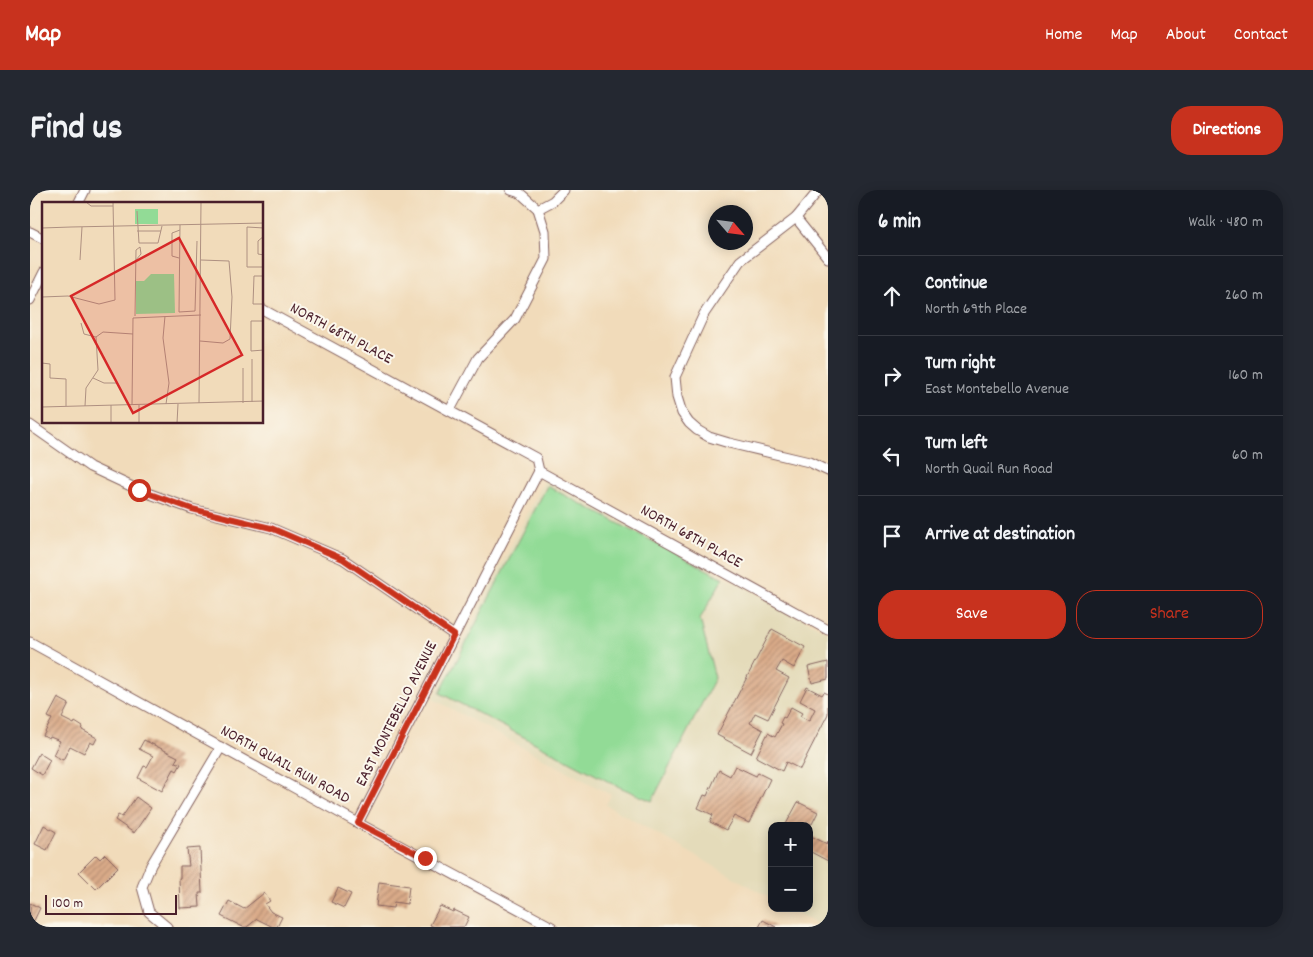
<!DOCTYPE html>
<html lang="en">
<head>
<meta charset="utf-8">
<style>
  :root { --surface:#171b24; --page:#242831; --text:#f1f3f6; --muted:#9ea1a6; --line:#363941; --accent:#c8321e }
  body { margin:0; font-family:Dekko,sans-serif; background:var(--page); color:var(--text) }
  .controls { position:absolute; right:15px; bottom:15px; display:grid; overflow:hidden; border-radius:10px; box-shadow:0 2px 12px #0003 }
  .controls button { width:45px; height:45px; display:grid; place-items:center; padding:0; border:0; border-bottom:1px solid var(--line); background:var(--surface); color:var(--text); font:25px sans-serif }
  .compass { position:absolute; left:678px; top:15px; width:45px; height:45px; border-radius:50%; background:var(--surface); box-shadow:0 2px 12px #0003; rotate:118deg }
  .scale { position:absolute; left:15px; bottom:12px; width:132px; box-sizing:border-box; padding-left:5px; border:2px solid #4a1f2b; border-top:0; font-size:14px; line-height:18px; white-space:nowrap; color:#4a1f2b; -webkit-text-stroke:4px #fbf7ec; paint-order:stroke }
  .stop { position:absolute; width:15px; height:15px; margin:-11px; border:4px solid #c8321e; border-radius:50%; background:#fff }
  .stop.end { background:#c8321e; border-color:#fff; box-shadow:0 1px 5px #0008 }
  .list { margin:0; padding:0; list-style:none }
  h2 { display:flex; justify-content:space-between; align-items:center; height:65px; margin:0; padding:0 20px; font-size:21px }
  h2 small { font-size:16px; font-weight:400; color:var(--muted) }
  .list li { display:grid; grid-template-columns:32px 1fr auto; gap:15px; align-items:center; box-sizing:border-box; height:80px; padding:0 20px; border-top:1px solid var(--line) }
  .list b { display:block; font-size:19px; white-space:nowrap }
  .list p { margin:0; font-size:16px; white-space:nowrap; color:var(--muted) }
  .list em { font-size:16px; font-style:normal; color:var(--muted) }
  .actions { display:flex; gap:10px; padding:15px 20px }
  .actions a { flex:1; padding:11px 0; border:1px solid var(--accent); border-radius:20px; text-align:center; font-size:18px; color:var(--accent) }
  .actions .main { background:var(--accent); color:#fff }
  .icon { flex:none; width:28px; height:28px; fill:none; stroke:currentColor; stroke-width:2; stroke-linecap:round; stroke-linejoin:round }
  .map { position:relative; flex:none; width:798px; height:737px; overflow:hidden; border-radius:20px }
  header { display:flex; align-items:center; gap:30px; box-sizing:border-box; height:70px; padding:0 25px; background:var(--accent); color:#fff }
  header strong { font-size:24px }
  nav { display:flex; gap:28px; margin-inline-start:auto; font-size:18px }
  .intro { display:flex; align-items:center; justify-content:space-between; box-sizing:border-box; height:120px; padding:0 30px }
  h1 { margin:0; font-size:35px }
  .button { padding:12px 22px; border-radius:20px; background:var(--accent); color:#fff; font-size:18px; font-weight:700 }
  main { display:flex; gap:30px; padding:0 30px }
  aside { flex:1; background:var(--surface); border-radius:20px; box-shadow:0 2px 12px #0003 }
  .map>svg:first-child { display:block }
  .built { fill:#e4dbba }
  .green { fill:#92db96; stroke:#6e7d60 }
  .building { fill:url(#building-hatch) }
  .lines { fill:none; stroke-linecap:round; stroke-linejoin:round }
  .minor-casing { stroke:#84615d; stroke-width:11 }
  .minor { stroke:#fff; stroke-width:9 }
  .route { stroke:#c8321e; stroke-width:6 }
  .labels { text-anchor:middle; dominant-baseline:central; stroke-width:4; stroke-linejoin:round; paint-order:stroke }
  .street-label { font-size:16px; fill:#4a1f2b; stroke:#fbf7ec }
  .inset-road { fill:none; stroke:#ae9081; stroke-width:1 }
  .view { fill:#d62828; fill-opacity:0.15; stroke:#d62828; stroke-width:2.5 }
  .inset-edge { fill:none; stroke:#4a1f2b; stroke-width:2.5 }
</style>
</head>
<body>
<header>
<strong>Map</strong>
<nav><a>Home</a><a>Map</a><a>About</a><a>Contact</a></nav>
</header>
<div class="intro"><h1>Find us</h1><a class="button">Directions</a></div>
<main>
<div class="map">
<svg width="798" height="737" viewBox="0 0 798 737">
  <defs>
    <pattern id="building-hatch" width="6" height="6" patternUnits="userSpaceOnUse" patternTransform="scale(1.25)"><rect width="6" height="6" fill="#daab89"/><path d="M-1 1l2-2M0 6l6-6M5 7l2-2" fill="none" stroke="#b38b70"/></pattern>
  </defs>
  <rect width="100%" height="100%" fill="#fbf7ec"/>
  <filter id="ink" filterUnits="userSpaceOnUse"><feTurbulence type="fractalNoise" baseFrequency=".02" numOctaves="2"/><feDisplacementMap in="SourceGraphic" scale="10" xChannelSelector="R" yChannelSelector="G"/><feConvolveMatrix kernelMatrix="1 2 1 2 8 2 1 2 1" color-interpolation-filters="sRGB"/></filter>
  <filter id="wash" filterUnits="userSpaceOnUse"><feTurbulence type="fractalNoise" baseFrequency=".0096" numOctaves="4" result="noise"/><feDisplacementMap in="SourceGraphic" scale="20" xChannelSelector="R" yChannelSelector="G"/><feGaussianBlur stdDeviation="1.12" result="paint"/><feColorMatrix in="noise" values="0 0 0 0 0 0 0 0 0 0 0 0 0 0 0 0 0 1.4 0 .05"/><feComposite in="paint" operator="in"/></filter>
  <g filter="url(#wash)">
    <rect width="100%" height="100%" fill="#f1dbba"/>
    <path class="built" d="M515,289l283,153v295h-6l-33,-19h20v-82h-37v73l-166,-94 5,-10 -178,-96z"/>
    <path class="green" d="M517,296l176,92 -23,41 15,59 -63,123 -37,-16 -175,-92z"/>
    <g id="blocks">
      <g class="building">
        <path d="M742,439l33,18 -11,21 -12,-7 -6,10 13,7 -21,41 -13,-6 -5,10 13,7 -12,23 -34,-18z"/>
        <path d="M798,472v17l-16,4 -4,-16z"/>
        <path d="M777,497l15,8 2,-3 4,2v20l-28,55 -14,-7 -4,9 -26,-14 12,-24 7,4 7,-13 -2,-1 3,-6 2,1 6,-11 11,6 -2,3 9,5 6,-12 -15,-8z"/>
        <path d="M28,508l11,6 -7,14 12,6 1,-2 8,5 -1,3 15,8 -3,6 -4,-2 -6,11 -14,-7 -7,14 -10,-5 7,-14 -10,-4 -1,2 -6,-3 9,-17 -4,-2z"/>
        <path d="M114,550l34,17 -3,5 6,2 -4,7 -3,-2 -12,22 -24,-13 6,-12 3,1 6,-11 -14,-7z"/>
        <path d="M9,563l11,7 -8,15 -11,-7z"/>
        <path d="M705,576l21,10 2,-3 12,6 -21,44 -15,-7 -8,14 -16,-8 3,-7 -15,-7 6,-13 3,1 12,-26 11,6z"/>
        <path d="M106,607l15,11 -17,25 -19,-13 3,-5 4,2z"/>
        <path d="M768,612l20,10 -6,12 -5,-2 -2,4h-20z"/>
        <path d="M14,635l12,7 -9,18 -12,-6z"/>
        <path d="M779,645l18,9 1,-3v20l-19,-10z"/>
        <path d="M170,658l2,45h-3l1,14 -20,1 -1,-30h1v-12h9l-2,-17z"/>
        <path d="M75,664l13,13 -22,22 -17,-17 17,-17 4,4z"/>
        <path d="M349,692l30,4 -2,18 -13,-2 -1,6 -17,-2z"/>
        <path d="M308,698l13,6 -7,14 -13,-6z"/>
        <path d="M234,703l6,8 -5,3 6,8 11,5 -5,10h-4l-16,-8 -10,8h-4l-22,-11 8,-15 15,8z"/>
        <path d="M0,713l10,5 -9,19h-1z"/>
        <path d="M410,716l13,6 1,-2 15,7 -5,10h-29l-5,-2z"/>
        <path d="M733,730l13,7h-17z"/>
      </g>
    </g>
  </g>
  <g filter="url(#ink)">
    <use href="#blocks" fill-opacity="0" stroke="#84615d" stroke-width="1"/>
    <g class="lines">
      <g class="minor-casing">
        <g id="minor">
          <path d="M481,0l9,3 18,16"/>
          <path d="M789,0l-23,28 -56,43 -36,53 -29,63 2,20 5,16 7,10 8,7 12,7 20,6 80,19 19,9"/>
          <path d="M48,14l7,-14"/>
          <path d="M508,19l15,-8 11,-11"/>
          <path d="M766,28l32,40"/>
          <path d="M0,42l14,7"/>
          <path d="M0,110l14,-28"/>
          <path d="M232,119l274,149 3,13 -181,352"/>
          <path d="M420,220l28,-52 37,-39 31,-60 -1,-28 -7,-22"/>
          <path d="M0,235l60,42 49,23 53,19 79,19 72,31 111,76"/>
          <path d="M509,281l289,159"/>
          <path d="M0,452l328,181 194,104"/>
          <path d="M137,737l-18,-15 -7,-25 9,-22 70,-118"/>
        </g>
      </g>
      <use href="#minor" class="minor"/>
    </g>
  </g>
  <g class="lines" filter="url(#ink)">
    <path class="route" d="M109,300l53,19 79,19 72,31 111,76 -96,188 67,35"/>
  </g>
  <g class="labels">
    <g class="street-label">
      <text transform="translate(311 144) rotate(28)">NORTH 68TH PLACE</text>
      <text transform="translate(661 347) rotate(29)">NORTH 68TH PLACE</text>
      <text transform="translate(367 524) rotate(-63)">EAST MONTEBELLO AVENUE</text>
      <text transform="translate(255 575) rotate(29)">NORTH QUAIL RUN ROAD</text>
    </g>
  </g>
  <g transform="translate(12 12)">
    <rect width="221" height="221" fill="#f1dbba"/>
    <path d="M109,72h23l1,39 -39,1v-33h8z" fill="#92db96"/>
    <path d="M93,7h23v15h-23z" fill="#92db96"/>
    <path class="inset-road" d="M44,0l5,4h22M95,9l2,32h19l4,-17M138,23l-1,87 16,-1 2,-70M29,25l193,-4M0,26l29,-1M222,26l-17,-1v40h17M95,29h24M222,34l-6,5v13l6,1M137,56l-7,-2v-23l8,-3M38,58l2,-33M222,74h-10l-1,28h11M0,95l26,-1 31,8 16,-4 -2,-98M93,114l1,-66 4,-3 1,7 -6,7M123,114l-2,22 6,45 -3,21M222,119h-13v30l13,-1M39,121l3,11 12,3M54,135l7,-5 30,2M158,139l23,2 7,-4 2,-42 -3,-36 -28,-1M210,157v43M0,161l8,1v14l16,1v27M51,176l11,5h13M157,201l2,-201M201,201v-35M90,203l1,-87 68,-3M97,203v18M43,204l1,-18 12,-18 -2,-33M0,205l222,-6M69,221v-18M135,221l1,-19"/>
    <path class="view" d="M137,36l63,117 -109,58 -62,-117z"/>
    <rect width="221" height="221" class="inset-edge"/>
  </g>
</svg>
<div class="controls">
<button>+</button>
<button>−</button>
</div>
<svg class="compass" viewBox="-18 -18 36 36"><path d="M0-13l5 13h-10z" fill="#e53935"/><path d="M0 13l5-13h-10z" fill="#9ea1a6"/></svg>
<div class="scale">100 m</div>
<div class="stop" style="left:109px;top:300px"></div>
<div class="stop end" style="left:395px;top:668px"></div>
</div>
<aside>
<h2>6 min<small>Walk · 480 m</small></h2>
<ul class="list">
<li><svg class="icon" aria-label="ahead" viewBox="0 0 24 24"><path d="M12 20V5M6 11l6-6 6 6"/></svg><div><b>Continue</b><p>North 69th Place</p></div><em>260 m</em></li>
<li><svg class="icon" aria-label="right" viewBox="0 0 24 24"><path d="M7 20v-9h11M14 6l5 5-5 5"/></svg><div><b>Turn right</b><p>East Montebello Avenue</p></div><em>160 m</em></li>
<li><svg class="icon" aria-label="left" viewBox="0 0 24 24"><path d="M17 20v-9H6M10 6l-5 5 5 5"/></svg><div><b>Turn left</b><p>North Quail Run Road</p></div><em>60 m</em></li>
<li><svg class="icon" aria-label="arrive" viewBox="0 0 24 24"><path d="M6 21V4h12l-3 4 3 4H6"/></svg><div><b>Arrive at destination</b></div></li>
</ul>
<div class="actions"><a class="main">Save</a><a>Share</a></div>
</aside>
</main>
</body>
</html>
